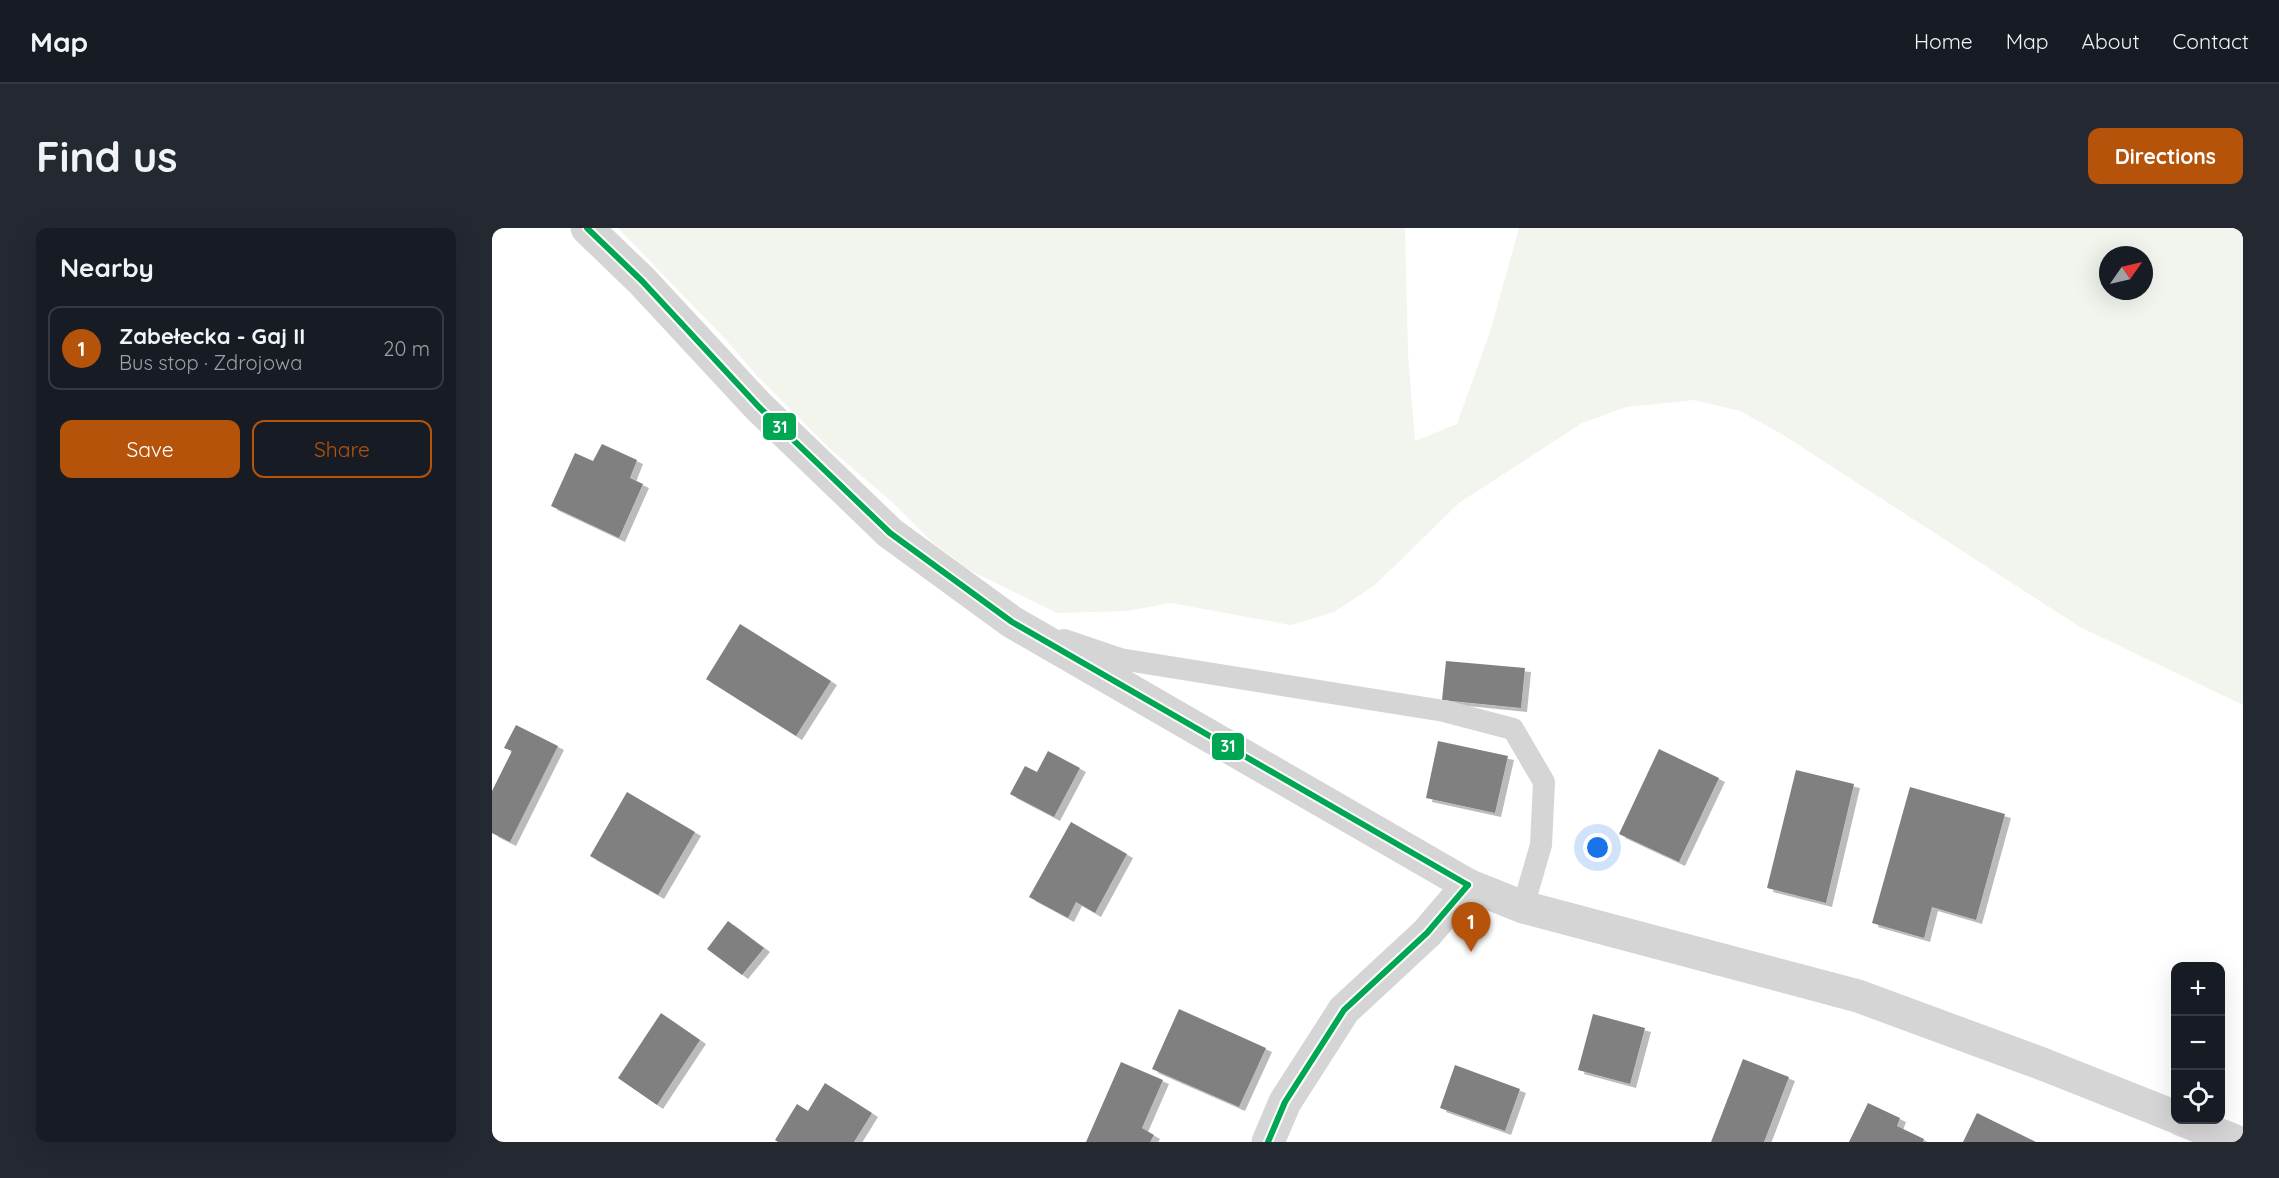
<!DOCTYPE html>
<html lang="en">
<head>
<meta charset="utf-8">
<style>
  :root { --surface:#171b24; --page:#242831; --text:#f1f3f6; --muted:#9ea1a6; --line:#363941; --accent:#b45309 }
  body { margin:0; font-family:Quicksand,sans-serif; background:var(--page); color:var(--text) }
  .controls { position:absolute; right:18px; bottom:18px; display:grid; overflow:hidden; border-radius:12px; box-shadow:0 6px 24px #0002 }
  .controls button { width:54px; height:54px; display:grid; place-items:center; padding:0; border:0; border-bottom:2px solid var(--line); background:var(--surface); color:var(--text); font:30px sans-serif }
  .compass { position:absolute; left:1607px; top:18px; width:54px; height:54px; border-radius:50%; background:var(--surface); box-shadow:0 6px 24px #0002; rotate:56deg }
  .you { position:absolute; left:1106px; top:620px; width:21px; height:21px; margin:-15px; border:4px solid #fff; border-radius:50%; background:#1a73e8; box-shadow:0 0 0 9px #1a73e833 }
  .badge { display:grid; place-items:center; width:39px; height:39px; border-radius:50%; background:var(--accent); color:#fff; font-size:20px; font-weight:700 }
  .pin { position:absolute; translate:-50% -50px; filter:drop-shadow(0 2px 3px #0008) }
  .pin::after { content:''; position:absolute; top:32px; width:21px; height:18px; background:inherit; clip-path:polygon(0 0,100% 0,50% 100%) }
  .list { margin:0; padding:0; list-style:none }
  h2 { display:flex; justify-content:space-between; align-items:center; height:78px; margin:0; padding:0 24px; font-size:26px }
  h2 small { font-size:20px; font-weight:400; color:var(--muted) }
  .list li { display:grid; grid-template-columns:39px 1fr auto; gap:18px; align-items:center; box-sizing:border-box; height:84px; margin:0 12px 12px; padding:0 12px; border:2px solid var(--line); border-radius:12px }
  .list b { display:block; font-size:22px; white-space:nowrap }
  .list p { margin:0; font-size:20px; white-space:nowrap; color:var(--muted) }
  .list em { font-size:20px; font-style:normal; color:var(--muted) }
  .actions { display:flex; gap:12px; padding:18px 24px }
  .actions a { flex:1; padding:14px 0; border:2px solid var(--accent); border-radius:12px; text-align:center; font-size:21px; color:var(--accent) }
  .actions .main { background:var(--accent); color:#fff }
  .icon { flex:none; width:33px; height:33px; fill:none; stroke:currentColor; stroke-width:2; stroke-linecap:round; stroke-linejoin:round }
  .map { position:relative; flex:none; width:1751px; height:914px; overflow:hidden; border-radius:12px }
  header { display:flex; align-items:center; gap:36px; box-sizing:border-box; height:84px; padding:0 30px; background:var(--surface); border-bottom:2px solid var(--line) }
  header strong { font-size:28px }
  nav { display:flex; gap:33px; margin-inline-start:auto; font-size:21px }
  .intro { display:flex; align-items:center; justify-content:space-between; box-sizing:border-box; height:144px; padding:0 36px }
  h1 { margin:0; font-size:42px }
  .button { padding:15px 27px; border-radius:12px; background:var(--accent); color:#fff; font-size:21px; font-weight:700 }
  main { display:flex; gap:36px; padding:0 36px }
  aside { flex:1; background:var(--surface); border-radius:12px; box-shadow:0 6px 24px #0002 }
  .map>svg:first-child { display:block }
  .green { fill:#f1f5ed; fill-rule:evenodd }
  .building { fill:#808080; filter:url(#shadow) }
  .lines { fill:none; stroke-linecap:round; stroke-linejoin:round }
  .lane { stroke:#d5d5d5; stroke-width:22 }
  .street { stroke:#d5d5d5; stroke-width:33 }
  .bus-1-casing { stroke:#fff; stroke-width:10 }
  .bus-1 { stroke:#00a651; stroke-width:6 }
  .line-badge { stroke:#fff; stroke-width:2 }
  .badge-label { font-size:16px; text-anchor:middle; font-weight:bold; fill:#fff }
</style>
</head>
<body>
<header>
<strong>Map</strong>
<nav><a>Home</a><a>Map</a><a>About</a><a>Contact</a></nav>
</header>
<div class="intro"><h1>Find us</h1><a class="button">Directions</a></div>
<main>
<aside>
<h2>Nearby<small></small></h2>
<ul class="list">
<li><span class="badge">1</span><div><b>Zabełecka - Gaj II</b><p>Bus stop · Zdrojowa</p></div><em>20 m</em></li>
</ul>
<div class="actions"><a class="main">Save</a><a>Share</a></div>
</aside>
<div class="map">
<svg width="1751" height="914" viewBox="0 0 1751 914">
  <defs>
    <filter id="shadow"><feDropShadow dx="6" dy="4" stdDeviation="0" flood-color="#0004"/></filter>
  </defs>
  <rect width="100%" height="100%" fill="#fff"/>
  <path class="green" d="M126,0h787l3,126 7,87 42,-17 33,-92 29,-104h724v477l-163,-78 -300,-194 -40,-22 -46,-11 -68,7 -44,16 -123,80 -84,82 -41,27 -43,13 -120,-22 -45,8 -69,2 -86,-42 -38,-28 -41,-41 -62,-53 -72,-72 -30,-35zM1616,27h36v36h-36z"/>
  <g class="building">
    <path d="M110,216l35,16 -7,18 13,6 -24,54 -68,-32 24,-53 18,8z"/>
    <path d="M248,396l91,57 -35,55 -90,-57z"/>
    <path d="M954,433l79,7 -4,40 -79,-8z"/>
    <path d="M24,497l42,21 -48,96 -18,-9v-42l20,-40 -8,-3z"/>
    <path d="M946,513l70,15 -13,57 -69,-15z"/>
    <path d="M1167,521l60,29 -40,84 -60,-28z"/>
    <path d="M556,523l32,17 -26,49 -44,-23 15,-28 12,6z"/>
    <path d="M1304,542l58,14 -28,119 -59,-15z"/>
    <path d="M1418,559l95,27 -29,106 -44,-13 -8,31 -52,-15z"/>
    <path d="M135,564l68,40 -37,63 -68,-39z"/>
    <path d="M579,594l56,32 -32,59 -19,-11 -8,16 -39,-21z"/>
    <path d="M236,693l36,27 -22,27 -35,-26z"/>
    <path d="M687,781l87,39 -27,59 -87,-38z"/>
    <path d="M169,785l39,27 -43,65 -39,-27z"/>
    <path d="M1101,786l52,14 -15,56 -52,-14z"/>
    <path d="M1251,831l46,18 -25,65h-53z"/>
    <path d="M629,834l42,18 -21,48 12,7 -4,7h-64z"/>
    <path d="M963,837l65,24 -15,42 -65,-23z"/>
    <path d="M333,855l47,30 -18,29h-76l-3,-2 22,-36 11,7z"/>
    <path d="M1376,875l32,15 -3,8 27,13 -1,3h-74z"/>
    <path d="M1485,885l59,29h-73z"/>
  </g>
  <g class="lines">
    <path class="lane" d="M572,412l56,19 324,52 69,18 31,53 -3,63 -18,62"/>
    <g class="street">
      <path d="M95,0l55,53 117,126 131,126 122,89 456,263 55,22 335,89 187,69 131,52"/>
      <path d="M1690,892l56,22"/>
      <path d="M776,914l17,-40 59,-92 83,-77 41,-48"/>
    </g>
    <g class="bus-1-casing">
      <g id="bus-1">
        <path d="M95,0l55,53 117,126 131,126 122,89 456,263"/>
        <path d="M776,914l17,-40 59,-92 83,-77 41,-48"/>
      </g>
    </g>
    <use href="#bus-1" class="bus-1"/>
  </g>
  <g class="line-badge">
    <rect x="270" y="184" width="35" height="29" rx="6" fill="#00a651"/>
    <rect x="719" y="504" width="34" height="29" rx="6" fill="#00a651"/>
  </g>
  <g class="badge-label">
    <text x="288" y="205">31</text>
    <text x="736" y="524">31</text>
  </g>
</svg>
<div class="controls">
<button>+</button>
<button>−</button>
<button><svg class="icon" aria-label="locate" viewBox="0 0 24 24"><circle cx="12" cy="12" r="6"/><path d="M12 2v4M12 18v4M2 12h4M18 12h4"/></svg></button>
</div>
<svg class="compass" viewBox="-18 -18 36 36"><path d="M0-13l5 13h-10z" fill="#e53935"/><path d="M0 13l5-13h-10z" fill="#9ea1a6"/></svg>
<div class="you"></div>
<div class="pin badge" style="left:979px;top:724px">1</div>
</div>
</main>
</body>
</html>
